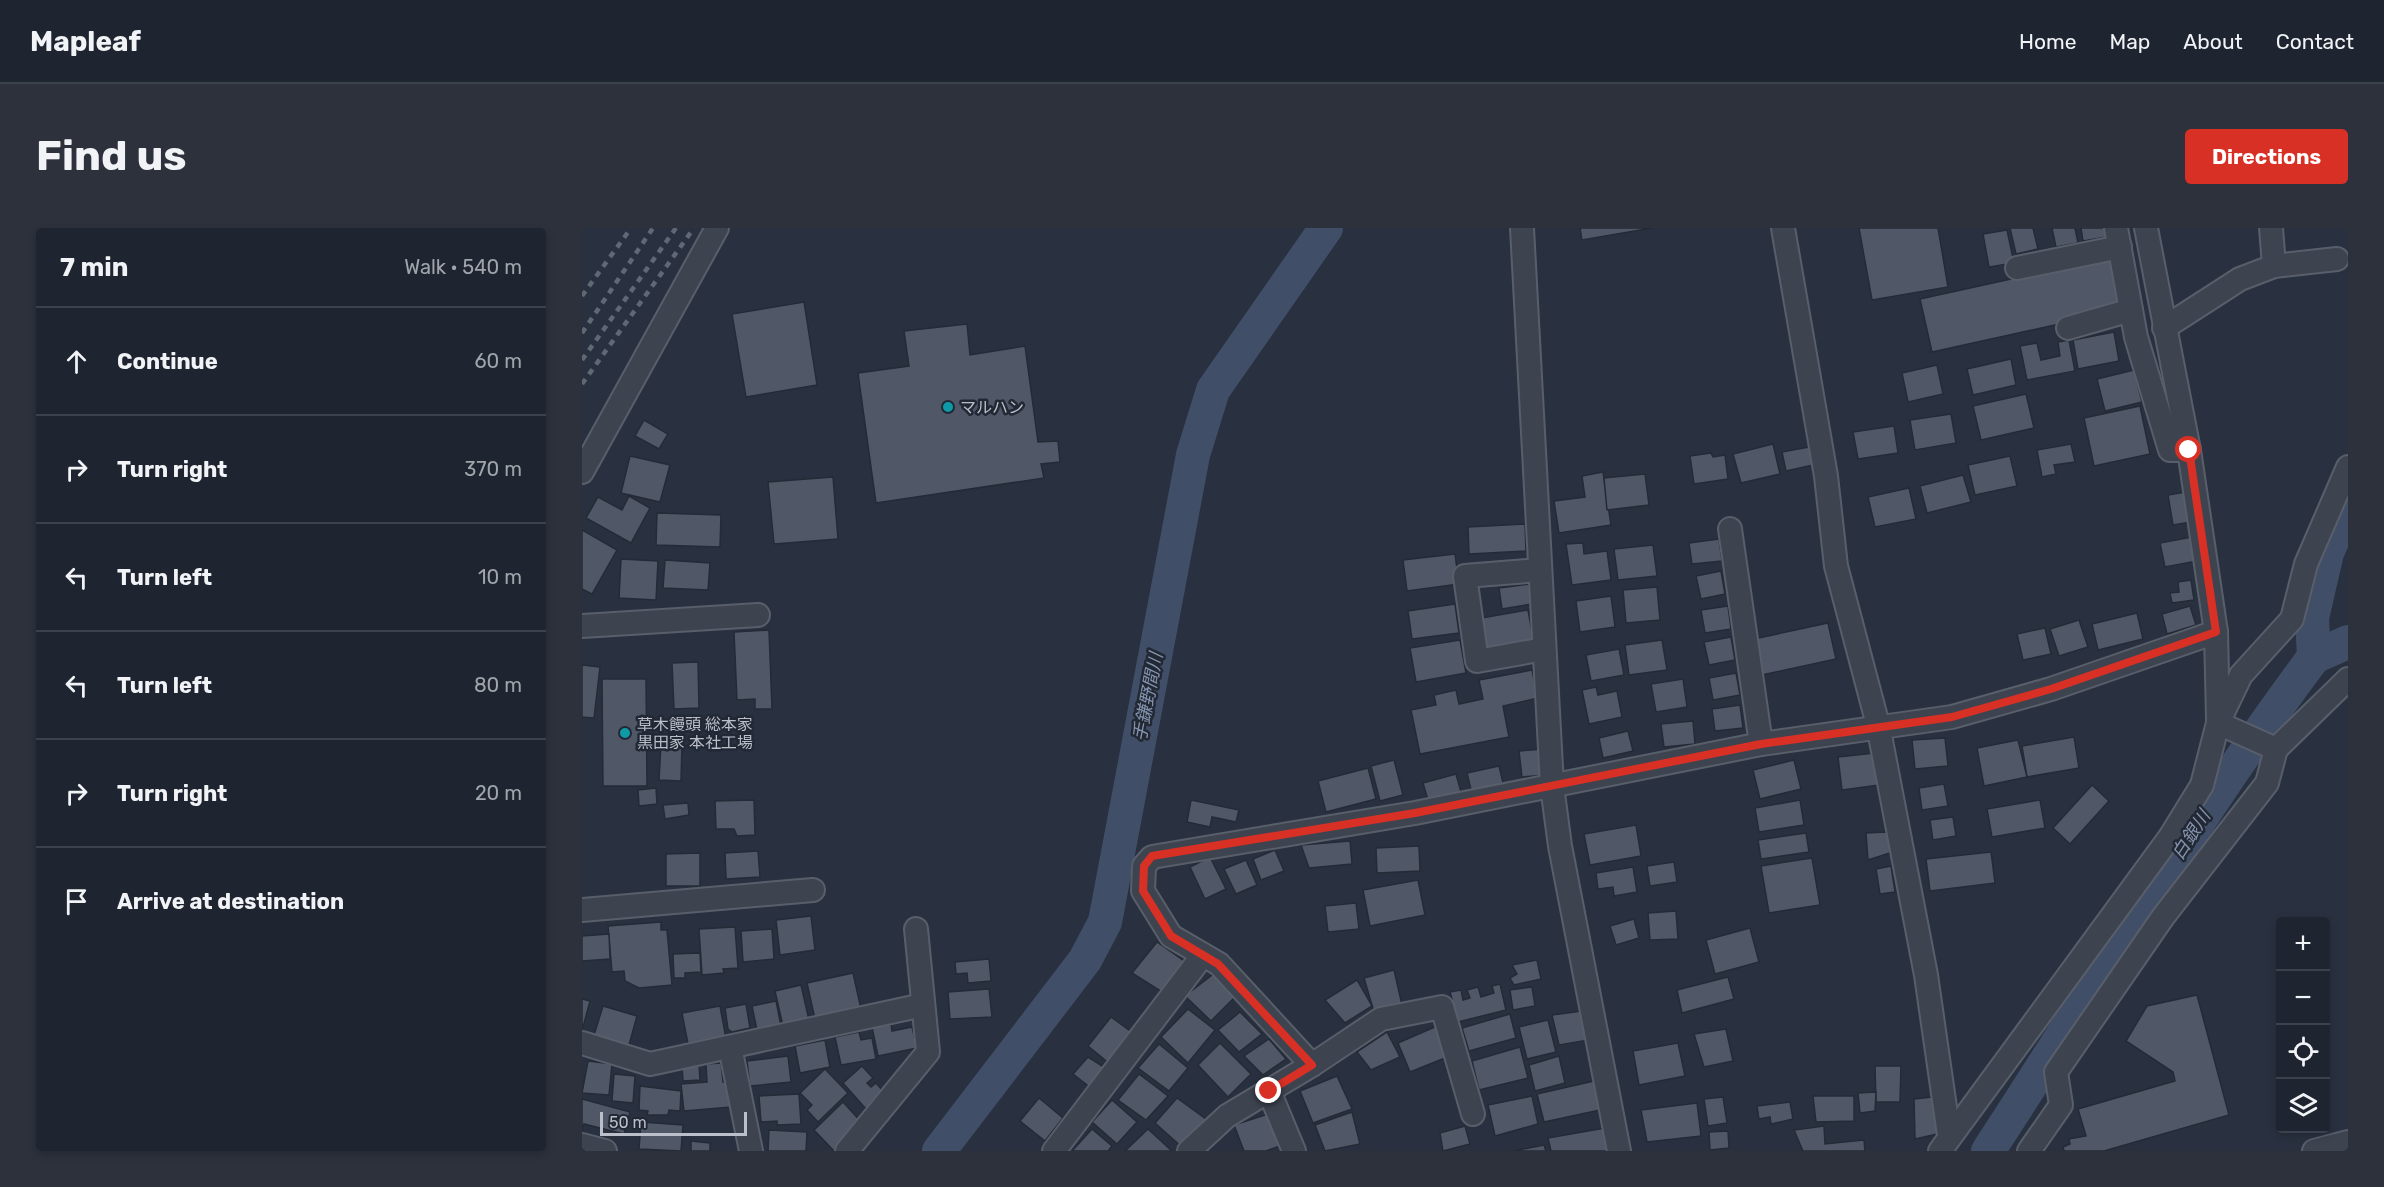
<!DOCTYPE html>
<html lang="en">
<head>
<meta charset="utf-8">
<style>
  :root { --surface:#1f2530; --page:#2c313c; --text:#f1f3f6; --muted:#a1a5ab; --line:#3c424c; --accent:#d93025 }
  body { margin:0; font-family:Rubik,"Noto Sans JP",sans-serif; background:var(--page); color:var(--text) }
  .controls { position:absolute; right:18px; bottom:18px; display:grid; overflow:hidden; border-radius:6px; box-shadow:0 3px 9px #0003 }
  .controls button { width:54px; height:54px; display:grid; place-items:center; padding:0; border:0; border-bottom:2px solid var(--line); background:var(--surface); color:var(--text); font:30px sans-serif }
  .scale { position:absolute; left:18px; bottom:15px; width:147px; box-sizing:border-box; padding-left:6px; border:3px solid #babfca; border-top:0; font-size:16px; line-height:21px; white-space:nowrap; color:#babfca; -webkit-text-stroke:4px #222935; paint-order:stroke }
  .stop { position:absolute; width:18px; height:18px; margin:-14px; border:4px solid #d93025; border-radius:50%; background:#fff }
  .stop.end { background:#d93025; border-color:#fff; box-shadow:0 2px 6px #0008 }
  .list { margin:0; padding:0; list-style:none }
  h2 { display:flex; justify-content:space-between; align-items:center; height:78px; margin:0; padding:0 24px; font-size:26px }
  h2 small { font-size:20px; font-weight:400; color:var(--muted) }
  .list li { display:grid; grid-template-columns:39px 1fr auto; gap:18px; align-items:center; box-sizing:border-box; height:108px; padding:0 24px; border-top:2px solid var(--line) }
  .list b { display:block; font-size:22px; white-space:nowrap }
  .list em { font-size:20px; font-style:normal; color:var(--muted) }
  .icon { flex:none; width:33px; height:33px; fill:none; stroke:currentColor; stroke-width:2; stroke-linecap:round; stroke-linejoin:round }
  .map { position:relative; flex:none; width:1766px; height:923px; overflow:hidden; border-radius:6px }
  header { display:flex; align-items:center; gap:36px; box-sizing:border-box; height:84px; padding:0 30px; background:var(--surface); border-bottom:2px solid var(--line) }
  header strong { font-size:28px }
  nav { display:flex; gap:33px; margin-inline-start:auto; font-size:21px }
  .intro { display:flex; align-items:center; justify-content:space-between; box-sizing:border-box; height:144px; padding:0 36px }
  h1 { margin:0; font-size:42px }
  .button { padding:15px 27px; border-radius:6px; background:var(--accent); color:#fff; font-size:21px; font-weight:700 }
  main { display:flex; gap:36px; padding:0 36px }
  aside { flex:1; background:var(--surface); border-radius:6px; box-shadow:0 3px 9px #0003 }
  .map>svg:first-child { display:block }
  .lines { fill:none; stroke-linecap:round; stroke-linejoin:round }
  .river { stroke:#414e67; stroke-width:34 }
  .building { fill:#505868; stroke:#242b37; stroke-width:1.5 }
  .street-casing { stroke:#585f6a; stroke-width:26 }
  .street { stroke:#3d4450; stroke-width:22 }
  .rail { stroke:#606876; stroke-width:4.5; stroke-dasharray:6 6; stroke-linecap:butt }
  .route { stroke:#d93025; stroke-width:8 }
  .culture-dot { fill:#0f9aa8; stroke:#222935; stroke-width:2 }
  .labels { text-anchor:middle; dominant-baseline:central; stroke-width:5; stroke-linejoin:round; paint-order:stroke }
  .poi-label { font-size:16px; fill:#babfca; stroke:#222935; text-anchor:start }
  .water-label { font-size:18px; font-style:italic; fill:#8594ae; stroke:#222935 }
</style>
</head>
<body>
<header>
<strong>Mapleaf</strong>
<nav><a>Home</a><a>Map</a><a>About</a><a>Contact</a></nav>
</header>
<div class="intro"><h1>Find us</h1><a class="button">Directions</a></div>
<main>
<aside>
<h2>7 min<small>Walk · 540 m</small></h2>
<ul class="list">
<li><svg class="icon" aria-label="ahead" viewBox="0 0 24 24"><path d="M12 20V5M6 11l6-6 6 6"/></svg><div><b>Continue</b></div><em>60 m</em></li>
<li><svg class="icon" aria-label="right" viewBox="0 0 24 24"><path d="M7 20v-9h11M14 6l5 5-5 5"/></svg><div><b>Turn right</b></div><em>370 m</em></li>
<li><svg class="icon" aria-label="left" viewBox="0 0 24 24"><path d="M17 20v-9H6M10 6l-5 5 5 5"/></svg><div><b>Turn left</b></div><em>10 m</em></li>
<li><svg class="icon" aria-label="left" viewBox="0 0 24 24"><path d="M17 20v-9H6M10 6l-5 5 5 5"/></svg><div><b>Turn left</b></div><em>80 m</em></li>
<li><svg class="icon" aria-label="right" viewBox="0 0 24 24"><path d="M7 20v-9h11M14 6l5 5-5 5"/></svg><div><b>Turn right</b></div><em>20 m</em></li>
<li><svg class="icon" aria-label="arrive" viewBox="0 0 24 24"><path d="M6 21V4h12l-3 4 3 4H6"/></svg><div><b>Arrive at destination</b></div></li>
</ul>
</aside>
<div class="map">
<svg width="1766" height="923" viewBox="0 0 1766 923">
  <rect width="100%" height="100%" fill="#293140"/>
  <g class="lines">
    <g class="river">
      <path d="M1732,429l34,-15"/>
      <path d="M357,923l146,-191 20,-38 88,-467 20,-65 113,-162"/>
      <path d="M1406,923c108,-164 208,-337 326,-494l-2,-39 15,-65 21,-49"/>
    </g>
  </g>
  <g class="building">
    <path d="M998,0h72l-70,12z"/>
    <path d="M1277,0h79l10,59 -76,13z"/>
    <path d="M1428,0h23l5,21 -22,5z"/>
    <path d="M1470,0h23l3,15 -22,4z"/>
    <path d="M1499,0h25l1,9 -24,4z"/>
    <path d="M1425,2l7,33 -25,4 -6,-33z"/>
    <path d="M1529,29l12,53 -191,42 -12,-53z"/>
    <path d="M222,74l13,83 -71,12 -14,-83z"/>
    <path d="M385,96l3,31 55,-9 13,96 20,-1 2,21 -19,2 3,14 -168,25 -18,-130 51,-7 -5,-35z"/>
    <path d="M1532,104l5,29 -41,8 -5,-29z"/>
    <path d="M1487,112l6,31 -48,9 -7,-34 17,-3 4,17 19,-4 -2,-14z"/>
    <path d="M1429,131l5,26 -43,10 -6,-26z"/>
    <path d="M1355,137l6,29 -35,8 -6,-29z"/>
    <path d="M1552,142l8,32 -37,9 -8,-32z"/>
    <path d="M1444,166l8,34 -53,12 -8,-34z"/>
    <path d="M1558,178l10,48 -56,12 -10,-48z"/>
    <path d="M1369,186l5,29 -41,7 -5,-30z"/>
    <path d="M62,192l24,14 -9,15 -24,-13z"/>
    <path d="M1312,198l4,27 -40,6 -5,-27z"/>
    <path d="M1191,216l7,30 -39,9 -8,-29z"/>
    <path d="M1489,216l4,18 -21,3 2,9 -14,3 -5,-27z"/>
    <path d="M1227,219l4,18 -27,6 -4,-19z"/>
    <path d="M1129,225l2,4 12,-2 3,24 -34,5 -4,-28z"/>
    <path d="M48,228l40,9 -10,37 -39,-9z"/>
    <path d="M1428,228l7,30 -42,9 -7,-30z"/>
    <path d="M1021,244l8,53 -52,8 -5,-32 31,-4 -3,-21z"/>
    <path d="M1063,246l4,31 -42,5 -3,-32z"/>
    <path d="M1381,247l8,27 -44,11 -7,-27z"/>
    <path d="M251,249l5,62 -64,5 -6,-62z"/>
    <path d="M1327,260l7,31 -41,8 -7,-30z"/>
    <path d="M1604,264l5,30 -18,3 -5,-30z"/>
    <path d="M47,268l21,12 -19,35 -45,-25 12,-21 24,13z"/>
    <path d="M75,285l64,2 -1,32 -64,-2z"/>
    <path d="M943,296l1,27 -57,3 -1,-27z"/>
    <path d="M0,302l35,20 -25,44 -10,-5z"/>
    <path d="M1610,309l5,24 -32,6 -5,-24z"/>
    <path d="M1137,311l3,22 -30,3 -3,-21z"/>
    <path d="M1001,315l1,11 23,-3 4,29 -39,5 -6,-41z"/>
    <path d="M1071,317l4,31 -39,4 -4,-31z"/>
    <path d="M873,326l4,30 -52,7 -4,-31z"/>
    <path d="M39,331l37,2 -2,39 -37,-2z"/>
    <path d="M83,332l45,3 -2,27 -45,-2z"/>
    <path d="M1139,343l4,23 -24,5 -5,-23z"/>
    <path d="M1609,352l3,20 -22,3 -2,-10 9,-1 -1,-10z"/>
    <path d="M947,356l3,20 -30,5 -3,-21z"/>
    <path d="M1075,359l3,33 -34,3 -3,-33z"/>
    <path d="M1029,368l4,31 -35,5 -4,-31z"/>
    <path d="M873,376l4,29 -47,6 -4,-28z"/>
    <path d="M1146,378l3,23 -26,4 -4,-23z"/>
    <path d="M1608,378l6,19 -29,9 -5,-20z"/>
    <path d="M946,382l6,33 -52,9 -6,-33z"/>
    <path d="M1555,385l6,26 -45,11 -6,-26z"/>
    <path d="M1497,392l9,27 -29,9 -9,-27z"/>
    <path d="M1246,395l8,36 -74,16 -8,-36z"/>
    <path d="M1463,400l6,26 -28,6 -6,-26z"/>
    <path d="M187,402l3,79h-17v-10l-18,1 -3,-68z"/>
    <path d="M1149,409l4,23 -26,5 -5,-23z"/>
    <path d="M878,412l6,33 -50,9 -6,-34z"/>
    <path d="M1080,412l5,30 -38,5 -4,-30z"/>
    <path d="M1037,421l5,26 -33,6 -5,-26z"/>
    <path d="M116,434l1,46 -25,1 -2,-46z"/>
    <path d="M0,437l18,2 -6,51 -12,-1z"/>
    <path d="M950,442l6,28 -35,8 6,31 -89,17 -9,-44 25,-5 -2,-10 22,-5 3,14 24,-5 -4,-19z"/>
    <path d="M1154,445l4,22 -27,5 -4,-22z"/>
    <path d="M20,451h44l1,107h-44z"/>
    <path d="M1101,451l4,28 -31,5 -5,-28z"/>
    <path d="M1014,459l2,8 19,-4 5,26 -33,7 -7,-34z"/>
    <path d="M1158,477l3,23 -28,3 -3,-22z"/>
    <path d="M1111,493l2,23 -31,3 -3,-23z"/>
    <path d="M1046,503l5,20 -30,7 -4,-20z"/>
    <path d="M1492,509l5,31 -52,9 -5,-31z"/>
    <path d="M1363,510l3,28 -33,3 -3,-29z"/>
    <path d="M1436,512l9,37 -43,9 -7,-38z"/>
    <path d="M79,516l21,1 -1,36 -22,-1z"/>
    <path d="M962,521l3,26 -25,2 -3,-26z"/>
    <path d="M1293,525l4,32 -37,5 -4,-33z"/>
    <path d="M812,532l9,35 -23,6 -9,-35z"/>
    <path d="M1212,532l7,29 -41,10 -7,-29z"/>
    <path d="M917,538l6,25 -32,7 -6,-25z"/>
    <path d="M786,540l8,31 -50,13 -8,-31z"/>
    <path d="M874,546l7,25 -33,8 -7,-24z"/>
    <path d="M1362,556l4,22 -26,4 -3,-22z"/>
    <path d="M1510,557l17,16 -39,43 -17,-16z"/>
    <path d="M74,560l1,16 -18,2 -1,-16z"/>
    <path d="M172,572l1,35 -18,1 -3,-7h-18l-1,-28z"/>
    <path d="M609,572l48,10 -3,12 -24,-5 -2,10 -23,-5z"/>
    <path d="M1218,572l4,25 -45,7 -4,-24z"/>
    <path d="M1458,572l5,28 -53,9 -5,-28z"/>
    <path d="M106,575l1,12 -24,4 -2,-14z"/>
    <path d="M1371,589l3,19 -23,4 -3,-20z"/>
    <path d="M1054,597l5,31 -51,9 -6,-31z"/>
    <path d="M1305,604l6,20 -25,8 -2,-27z"/>
    <path d="M1224,605l3,19 -48,7 -3,-19z"/>
    <path d="M768,613l2,23 -43,4 -8,-23z"/>
    <path d="M837,618l1,25 -43,2 -1,-25z"/>
    <path d="M693,622l9,21 -23,9 -8,-21z"/>
    <path d="M176,623l2,26 -34,2 -1,-26z"/>
    <path d="M1409,624l4,31 -65,8 -4,-32z"/>
    <path d="M118,625v33h-34v-32z"/>
    <path d="M628,629l16,32 -21,10 -15,-32z"/>
    <path d="M1230,630l8,47 -51,8 -8,-47z"/>
    <path d="M664,632l11,25 -21,9 -12,-25z"/>
    <path d="M1092,634l3,20 -27,4 -3,-20z"/>
    <path d="M1309,638l4,26 -15,2 -4,-25z"/>
    <path d="M1051,639l4,25 -23,4 -1,-9 -15,2 -2,-16z"/>
    <path d="M836,652l7,35 -55,11 -7,-36z"/>
    <path d="M774,675l3,26 -31,3 -3,-26z"/>
    <path d="M1094,683l2,28 -28,1 -2,-27z"/>
    <path d="M229,688l4,34 -35,5 -4,-35z"/>
    <path d="M1052,691l5,19 -23,7 -6,-19z"/>
    <path d="M79,694v8h6l5,55 -33,3 -14,-7 -1,-10 -12,1 -4,-46z"/>
    <path d="M153,699l3,41 -15,1 1,4 -22,2 -3,-46z"/>
    <path d="M1168,700l9,34 -44,12 -9,-34z"/>
    <path d="M190,701l2,30 -31,3 -2,-31z"/>
    <path d="M27,706l1,25 -28,2v-25z"/>
    <path d="M575,714l30,21 -25,29 -30,-19z"/>
    <path d="M118,725l1,19 -16,1v5h-11l-1,-24z"/>
    <path d="M407,731l2,22 -23,2 -1,-10 -11,1 -1,-12z"/>
    <path d="M955,732l4,19 -27,6 -4,-7 7,-4 -5,-9z"/>
    <path d="M812,742l8,35 -28,7 -10,-34z"/>
    <path d="M634,744l21,23 -26,26 -26,-25z"/>
    <path d="M271,745l8,36 -46,10 -8,-36z"/>
    <path d="M1146,749l6,22 -52,14 -5,-23z"/>
    <path d="M775,752l15,26 -27,17 -20,-23z"/>
    <path d="M918,756l6,26 -48,12 -8,-30 11,-2 2,10 7,-2 -3,-8 11,-3 3,10 13,-4 -2,-7z"/>
    <path d="M219,757l8,35 -26,6 -8,-35z"/>
    <path d="M950,759l3,19 -22,4 -3,-20z"/>
    <path d="M407,761l3,28 -42,2 -2,-27z"/>
    <path d="M1615,767l32,120 -125,36h-40l-1,-4 7,-3 -1,-5 17,-3 -8,-27 97,-28 -2,-9 -47,-31 21,-35z"/>
    <path d="M0,771l8,2 -7,26h-1z"/>
    <path d="M194,773l6,30 -24,4 -6,-29z"/>
    <path d="M164,776l4,24 -18,4 -4,-3 -3,-21z"/>
    <path d="M21,778l34,10 -8,29 -35,-10z"/>
    <path d="M138,778l7,38h-39l-6,-31z"/>
    <path d="M606,781l27,21 -27,33 -27,-26z"/>
    <path d="M1000,783l7,29 -30,5 -7,-30z"/>
    <path d="M658,784l22,22 -23,18 -21,-22z"/>
    <path d="M928,786l6,24 -47,13 -7,-23z"/>
    <path d="M529,789l22,16 -23,31 -22,-18z"/>
    <path d="M966,792l8,32 -29,7 -8,-32z"/>
    <path d="M309,796l1,7 20,-4 5,21 -39,8 -6,-29z"/>
    <path d="M855,798l13,30 -40,16 -12,-29z"/>
    <path d="M1144,801l7,32 -29,6 -10,-33z"/>
    <path d="M277,804l2,8 11,-2 4,21 -35,6 -6,-28z"/>
    <path d="M805,804l13,25 -29,13 -14,-18z"/>
    <path d="M687,811l17,20 -23,16 -19,-19z"/>
    <path d="M243,812l5,27 -30,6 -5,-27z"/>
    <path d="M638,815l31,31 -23,23 -30,-32z"/>
    <path d="M1096,815l7,33 -46,9 -6,-34z"/>
    <path d="M577,816l29,24 -19,23 -31,-23z"/>
    <path d="M938,819l8,31 -49,12 -7,-29z"/>
    <path d="M206,828l3,26 -41,4 -3,-25z"/>
    <path d="M977,828l6,27 -30,8 -6,-26z"/>
    <path d="M506,829l19,12 -16,19 -18,-14z"/>
    <path d="M6,833l24,3 -3,31 -27,-2z"/>
    <path d="M139,835l2,19 5,-1 3,26 -47,4 -3,-27 26,-2 -1,-18z"/>
    <path d="M117,837l1,15 -17,1 -1,-14z"/>
    <path d="M280,838l11,12 -6,5 4,4 5,-4 8,9 -18,17 -23,-26z"/>
    <path d="M1293,838h26l-1,36h-24z"/>
    <path d="M243,841l23,24 -30,29 -11,-12 5,-5 -12,-12z"/>
    <path d="M32,846l21,2 -2,27 -21,-2z"/>
    <path d="M557,846l29,22 -22,24 -28,-20z"/>
    <path d="M755,848l15,33 -39,14 -13,-32z"/>
    <path d="M1012,853l6,29 -56,12 -7,-28z"/>
    <path d="M58,858l41,5 -1,20 -11,-1 -1,5h-21l1,-4 -9,-1z"/>
    <path d="M1294,864l-1,19 -15,2 -2,-20z"/>
    <path d="M217,866l2,30 -24,1v-4l-16,1 -2,-26z"/>
    <path d="M1369,867l4,35 -40,9 -1,-40z"/>
    <path d="M950,868l6,28 -43,12 -7,-31z"/>
    <path d="M1231,868h41v25l-38,1z"/>
    <path d="M1141,869l4,26 -19,3 -4,-27z"/>
    <path d="M457,870l24,20 -18,23 -25,-20z"/>
    <path d="M595,870l33,24 -26,27 -29,-26z"/>
    <path d="M0,871l48,13 -6,22 -40,-10 -2,6z"/>
    <path d="M530,872l25,22 -20,22 -25,-22z"/>
    <path d="M261,874l21,23 -30,26 -20,-21z"/>
    <path d="M1208,874l3,17 -22,5 -1,-7 -11,2 -2,-13z"/>
    <path d="M1115,875l4,33 -54,6 -6,-32z"/>
    <path d="M770,884l8,32 -35,7 -10,-26z"/>
    <path d="M686,886l12,32 -14,5h-22l-10,-26z"/>
    <path d="M59,894l42,3 -2,26 -42,-2z"/>
    <path d="M883,898l5,18 -27,7 -3,-18z"/>
    <path d="M1242,898l1,18 39,-4 1,11h-62l-9,-21z"/>
    <path d="M1023,900l2,23h-56l-3,-13z"/>
    <path d="M510,901l20,17 -4,5h-36z"/>
    <path d="M566,901l24,22h-47z"/>
    <path d="M187,902l38,2 -1,19h-38z"/>
    <path d="M1146,903l1,17 -19,2 -1,-18z"/>
    <path d="M109,913l19,2v8h-19z"/>
    <path d="M962,917l2,6h-33z"/>
  </g>
  <g class="lines">
    <g class="street-casing">
      <g id="street">
        <path d="M940,0l30,558 8,60 59,305"/>
        <path d="M1201,0l43,248 10,90 42,159 48,250 23,160"/>
        <path d="M1534,0l20,109 34,113h19"/>
        <path d="M1564,0l43,222 27,182 2,87"/>
        <path d="M1689,0l3,38"/>
        <path d="M1435,40l103,-21"/>
        <path d="M1486,100l63,-18"/>
        <path d="M1582,100l76,-49 34,-13 63,-7"/>
        <path d="M0,244l135,-244"/>
        <path d="M1148,301l31,215"/>
        <path d="M958,342l-75,6 12,85 67,-12"/>
        <path d="M0,398l176,-11"/>
        <path d="M1636,495l58,26"/>
        <path d="M0,682l231,-20"/>
        <path d="M0,815l68,21 273,-59"/>
        <path d="M148,819l21,104"/>
        <path d="M730,837l-93,-101 -48,-28 -28,-45 1,-25 8,-9 263,-44 346,-69 191,-27 99,-28 165,-57"/>
        <path d="M687,863l25,60"/>
        <path d="M0,917l23,6"/>
        <path d="M265,923l81,-99 -12,-123"/>
        <path d="M472,923l149,-196"/>
        <path d="M607,923l38,-35 85,-51 69,-46 61,-12 31,107"/>
        <path d="M1358,923l230,-314 32,-52 16,-62 23,-48 51,-56 14,-55 42,-97"/>
        <path d="M1447,923l32,-46 -5,-33 107,-155 104,-134 9,-34 72,-70"/>
        <path d="M1732,923l34,-9"/>
      </g>
    </g>
    <use href="#street" class="street"/>
    <g class="rail">
      <path d="M0,68l49,-68"/>
      <path d="M0,105l71,-105"/>
      <path d="M0,132l94,-132"/>
      <path d="M0,156l112,-156"/>
    </g>
  </g>
  <g class="lines">
    <path class="route" d="M687,863l43,-26 -94,-101 -47,-28 -28,-45 1,-25 8,-10 263,-43 346,-69 191,-27 99,-28 165,-57 -27,-182"/>
  </g>
  <g class="culture-dot">
    <circle cx="366" cy="179" r="6"/>
    <circle cx="43" cy="505" r="6"/>
  </g>
  <g class="labels">
    <g class="poi-label">
      <text x="378" y="179">マルハン</text>
      <text x="55" y="496">草木饅頭 総本家<tspan x="55" dy="18">黒田家 本社工場</tspan></text>
    </g>
    <g class="water-label">
      <text transform="translate(566 469) rotate(-79)">手鎌野間川</text>
      <text transform="translate(1609 607) rotate(-57)">白銀川</text>
    </g>
  </g>
</svg>
<div class="controls">
<button>+</button>
<button>−</button>
<button><svg class="icon" aria-label="locate" viewBox="0 0 24 24"><circle cx="12" cy="12" r="6"/><path d="M12 2v4M12 18v4M2 12h4M18 12h4"/></svg></button>
<button><svg class="icon" aria-label="layers" viewBox="0 0 24 24"><path d="M12 4l9 5-9 5-9-5zM3 14l9 5 9-5"/></svg></button>
</div>
<div class="scale">50 m</div>
<div class="stop" style="left:1607px;top:222px"></div>
<div class="stop end" style="left:687px;top:863px"></div>
</div>
</main>
</body>
</html>
